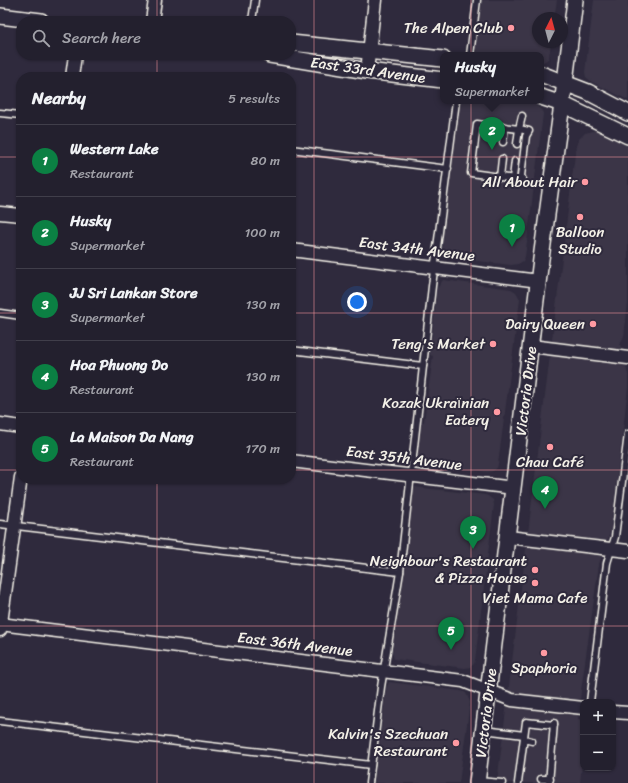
<!DOCTYPE html>
<html lang="en">
<head>
<meta charset="utf-8">
<style>
  :root { --surface:#23202e; --page:#2b2836; --text:#f1f3f6; --muted:#a3a3aa; --line:#403e4a; --accent:#0b8043 }
  body { margin:0; font-family:Sriracha,sans-serif; background:var(--page); color:var(--text) }
  .controls { position:absolute; right:12px; bottom:12px; display:grid; overflow:hidden; border-radius:8px; box-shadow:0 1px 3px #0004 }
  .controls button { width:36px; height:36px; display:grid; place-items:center; padding:0; border:0; border-bottom:1px solid var(--line); background:var(--surface); color:var(--text); font:20px sans-serif }
  .compass { position:absolute; left:532px; top:12px; width:36px; height:36px; border-radius:50%; background:var(--surface); box-shadow:0 1px 3px #0004; rotate:6deg }
  .you { position:absolute; left:357px; top:302px; width:14px; height:14px; margin:-10px; border:3px solid #fff; border-radius:50%; background:#1a73e8; box-shadow:0 0 0 6px #1a73e833 }
  .badge { display:grid; place-items:center; width:26px; height:26px; border-radius:50%; background:var(--accent); color:#fff; font-size:13px; font-weight:700 }
  .pin { position:absolute; translate:-50% -33px; filter:drop-shadow(0 1px 2px #0008) }
  .pin::after { content:''; position:absolute; top:21px; width:14px; height:12px; background:inherit; clip-path:polygon(0 0,100% 0,50% 100%) }
  .popup { position:absolute; left:440px; top:52px; width:104px; height:52px; box-sizing:border-box; display:grid; place-content:center; border-radius:8px; background:var(--surface); filter:drop-shadow(0 1px 3px #0005); font-size:13px; white-space:nowrap; color:var(--muted) }
  .popup b { font-size:15px; color:var(--text) }
  .popup::after { content:''; position:absolute; left:50%; top:100%; margin-left:-8px; border:8px solid transparent; border-top-color:var(--surface) }
  .list { margin:0; padding:0; list-style:none }
  h2 { display:flex; justify-content:space-between; align-items:center; height:52px; margin:0; padding:0 16px; font-size:17px }
  h2 small { font-size:13px; font-weight:400; color:var(--muted) }
  .list li { display:grid; grid-template-columns:26px 1fr auto; gap:12px; align-items:center; box-sizing:border-box; height:72px; padding:0 16px; border-top:1px solid var(--line) }
  .list b { display:block; font-size:15px; white-space:nowrap }
  .list p { margin:0; font-size:13px; white-space:nowrap; color:var(--muted) }
  .list em { font-size:13px; font-style:normal; color:var(--muted) }
  .icon { flex:none; width:22px; height:22px; fill:none; stroke:currentColor; stroke-width:2; stroke-linecap:round; stroke-linejoin:round }
  .map { position:relative; flex:none; width:628px; height:783px; overflow:hidden }
  .search { position:absolute; background:var(--surface); box-shadow:0 1px 3px #0004; left:16px; top:16px; width:280px; height:44px; display:flex; align-items:center; gap:10px; box-sizing:border-box; padding:0 14px; border-radius:16px; color:var(--muted); font-size:15px }
  .panel { position:absolute; background:var(--surface); box-shadow:0 1px 3px #0004; left:16px; top:72px; width:280px; height:412px; border-radius:16px }
  .map>svg:first-child { display:block }
  .built { fill:#3b3647 }
  .lines { fill:none; stroke-linecap:round; stroke-linejoin:round }
  .service-casing { stroke:#f4f1e8; stroke-width:9 }
  .minor-casing { stroke:#f4f1e8; stroke-width:15 }
  .tertiary-casing { stroke:#f4f1e8; stroke-width:18 }
  .service { stroke:#2f2a3d; stroke-width:6 }
  .minor { stroke:#2f2a3d; stroke-width:12 }
  .tertiary { stroke:#2f2a3d; stroke-width:15 }
  .grid { fill:none; stroke:#ff9aa2; stroke-width:1; stroke-opacity:0.55 }
  .poi-dot { fill:#ff9aa2; stroke:#2f2a3d; stroke-width:1.5 }
  .labels { text-anchor:middle; dominant-baseline:central; stroke-width:4; stroke-linejoin:round; paint-order:stroke }
  .poi-label { font-size:15px; fill:#f4f1e8; stroke:#2f2a3d; text-anchor:end }
  .street-label { font-size:15px; fill:#f4f1e8; stroke:#2f2a3d }
</style>
</head>
<body>
<div class="map">
<svg width="628" height="783" viewBox="0 0 628 783">
  <rect width="100%" height="100%" fill="#2f2a3d"/>
  <filter id="ink" filterUnits="userSpaceOnUse"><feTurbulence type="fractalNoise" baseFrequency=".025" numOctaves="2"/><feDisplacementMap in="SourceGraphic" scale="8" xChannelSelector="R" yChannelSelector="G"/><feConvolveMatrix kernelMatrix="1 2 1 2 8 2 1 2 1" color-interpolation-filters="sRGB"/></filter>
  <g filter="url(#ink)">
    <g class="built">
      <path d="M481,0h76l-3,18h-16v24h13l-2,15 -2,3 -6,3v-8h-63l-3,-7z"/>
      <path d="M594,0h34v100l-36,-18 -6,-5 -1,-5z"/>
      <path d="M460,101h59l17,4 6,6 1,3 -18,143 -2,4 -5,3 -7,1 -66,-8 -3,-10z"/>
      <path d="M598,130l15,5 15,10v158l-4,33 -4,8 8,31v12l-17,143 -12,34 -18,126 -3,29 5,1v35l-3,28h-83l79,-637 3,-7 6,-6z"/>
      <path d="M443,280l68,9 5,3 4,7 -22,165 -1,4 -4,3 -5,1 -70,-8 -1,-6 4,-36h3l9,-66 -3,-1 7,-66z"/>
      <path d="M413,487l72,8 3,1 5,4 1,5 -19,155 -1,4 -4,3 -5,1 -71,-9 -2,-7z"/>
      <path d="M389,682l72,9 5,2 4,9 -11,81h-85l12,-94z"/>
    </g>
    <g class="lines">
      <g class="service-casing">
        <g id="service">
          <path d="M252,21l3,-21"/>
          <path d="M470,55l7,-55"/>
          <path d="M0,113l21,2"/>
          <path d="M503,142l2,-15"/>
          <path d="M517,144l2,-15 10,2 -3,5 -5,40 2,4 -52,-7 6,-49 42,5 3,-13"/>
          <path d="M291,149l157,20"/>
          <path d="M500,177l2,-18"/>
          <path d="M513,178l2,-17"/>
          <path d="M0,313l21,3"/>
          <path d="M291,350l132,16"/>
          <path d="M0,524l400,48"/>
          <path d="M590,702l17,-139 8,-26 13,-103"/>
          <path d="M0,721l371,44"/>
          <path d="M484,730l40,5"/>
          <path d="M524,739l8,2"/>
          <path d="M541,779h9"/>
          <path d="M478,781l24,2"/>
          <path d="M369,783l12,-96 19,-115 32,-286 24,-185"/>
          <path d="M518,783l8,-61 28,3"/>
          <path d="M549,783l5,-60"/>
        </g>
      </g>
      <g class="minor-casing">
        <g id="minor">
          <path d="M152,21l3,-21"/>
          <path d="M367,71l8,-71"/>
          <path d="M72,77l3,-22"/>
          <path d="M0,213l21,2"/>
          <path d="M291,250l248,31"/>
          <path d="M531,346l97,12"/>
          <path d="M0,424l21,3"/>
          <path d="M291,461l223,27"/>
          <path d="M508,537l120,14"/>
          <path d="M0,624l463,57 49,19 71,8"/>
          <path d="M0,630l21,-153"/>
          <path d="M613,712l15,1"/>
        </g>
      </g>
      <g class="tertiary-casing">
        <g id="tertiary">
          <path d="M0,16l41,5"/>
          <path d="M291,43l152,16"/>
          <path d="M270,55l97,16 76,9"/>
          <path d="M541,74l47,18 40,21"/>
          <path d="M541,97l21,7 66,32"/>
          <path d="M477,783l64,-524 24,-177 10,-82"/>
        </g>
      </g>
      <use href="#service" class="service"/>
      <use href="#minor" class="minor"/>
      <use href="#tertiary" class="tertiary"/>
    </g>
  </g>
  <path class="grid" d="M157,0v21M314,0v783M471,0v783M157,55v22M0,157h21M291,157h337M0,313h21M291,313h337M0,470h21M291,470h337M157,479v304M0,626h628"/>
  <g class="poi-dot">
    <circle cx="511" cy="28" r="4"/>
    <circle cx="585" cy="182" r="4"/>
    <circle cx="580" cy="217" r="4"/>
    <circle cx="593" cy="324" r="4"/>
    <circle cx="493" cy="344" r="4"/>
    <circle cx="497" cy="412" r="4"/>
    <circle cx="550" cy="447" r="4"/>
    <circle cx="535" cy="570" r="4"/>
    <circle cx="535" cy="583" r="4"/>
    <circle cx="544" cy="653" r="4"/>
    <circle cx="456" cy="743" r="4"/>
  </g>
  <g class="labels">
    <g class="poi-label">
      <text x="503" y="28">The Alpen Club</text>
      <text x="577" y="182">All About Hair</text>
      <text x="580" y="232" text-anchor="middle">Balloon<tspan x="580" dy="17">Studio</tspan></text>
      <text x="585" y="324">Dairy Queen</text>
      <text x="485" y="344">Teng's Market</text>
      <text x="489" y="403">Kozak Ukraїnian<tspan x="489" dy="17">Eatery</tspan></text>
      <text x="550" y="462" text-anchor="middle">Chau Café</text>
      <text x="527" y="561">Neighbour's Restaurant<tspan x="527" dy="17">&amp; Pizza House</tspan></text>
      <text x="535" y="598" text-anchor="middle">Viet Mama Cafe</text>
      <text x="544" y="668" text-anchor="middle">Spaphoria</text>
      <text x="448" y="734">Kalvin's Szechuan<tspan x="448" dy="17">Restaurant</tspan></text>
    </g>
    <g class="street-label">
      <text transform="translate(368 70) rotate(8)">East 33rd Avenue</text>
      <text transform="translate(417 249) rotate(7)">East 34th Avenue</text>
      <text transform="translate(526 391) rotate(-83)">Victoria Drive</text>
      <text transform="translate(404 458) rotate(7)">East 35th Avenue</text>
      <text transform="translate(295 644) rotate(7)">East 36th Avenue</text>
      <text transform="translate(486 713) rotate(-83)">Victoria Drive</text>
    </g>
  </g>
</svg>
<div class="controls">
<button>+</button>
<button>−</button>
</div>
<svg class="compass" viewBox="-18 -18 36 36"><path d="M0-13l5 13h-10z" fill="#e53935"/><path d="M0 13l5-13h-10z" fill="#a3a3aa"/></svg>
<div class="you"></div>
<div class="pin badge" style="left:512px;top:247px">1</div>
<div class="pin badge" style="left:492px;top:150px">2</div>
<div class="popup"><b>Husky</b>Supermarket</div>
<div class="pin badge" style="left:473px;top:549px">3</div>
<div class="pin badge" style="left:545px;top:509px">4</div>
<div class="pin badge" style="left:451px;top:650px">5</div>
<div class="search"><svg class="icon" aria-label="search" viewBox="0 0 24 24"><circle cx="10" cy="10" r="6"/><path d="M15 15l6 6"/></svg>Search here</div>
<section class="panel">
<h2>Nearby<small>5 results</small></h2>
<ul class="list">
<li><span class="badge">1</span><div><b>Western Lake</b><p>Restaurant</p></div><em>80 m</em></li>
<li><span class="badge">2</span><div><b>Husky</b><p>Supermarket</p></div><em>100 m</em></li>
<li><span class="badge">3</span><div><b>JJ Sri Lankan Store</b><p>Supermarket</p></div><em>130 m</em></li>
<li><span class="badge">4</span><div><b>Hoa Phuong Do</b><p>Restaurant</p></div><em>130 m</em></li>
<li><span class="badge">5</span><div><b>La Maison Da Nang</b><p>Restaurant</p></div><em>170 m</em></li>
</ul>
</section>
</div>
</body>
</html>
